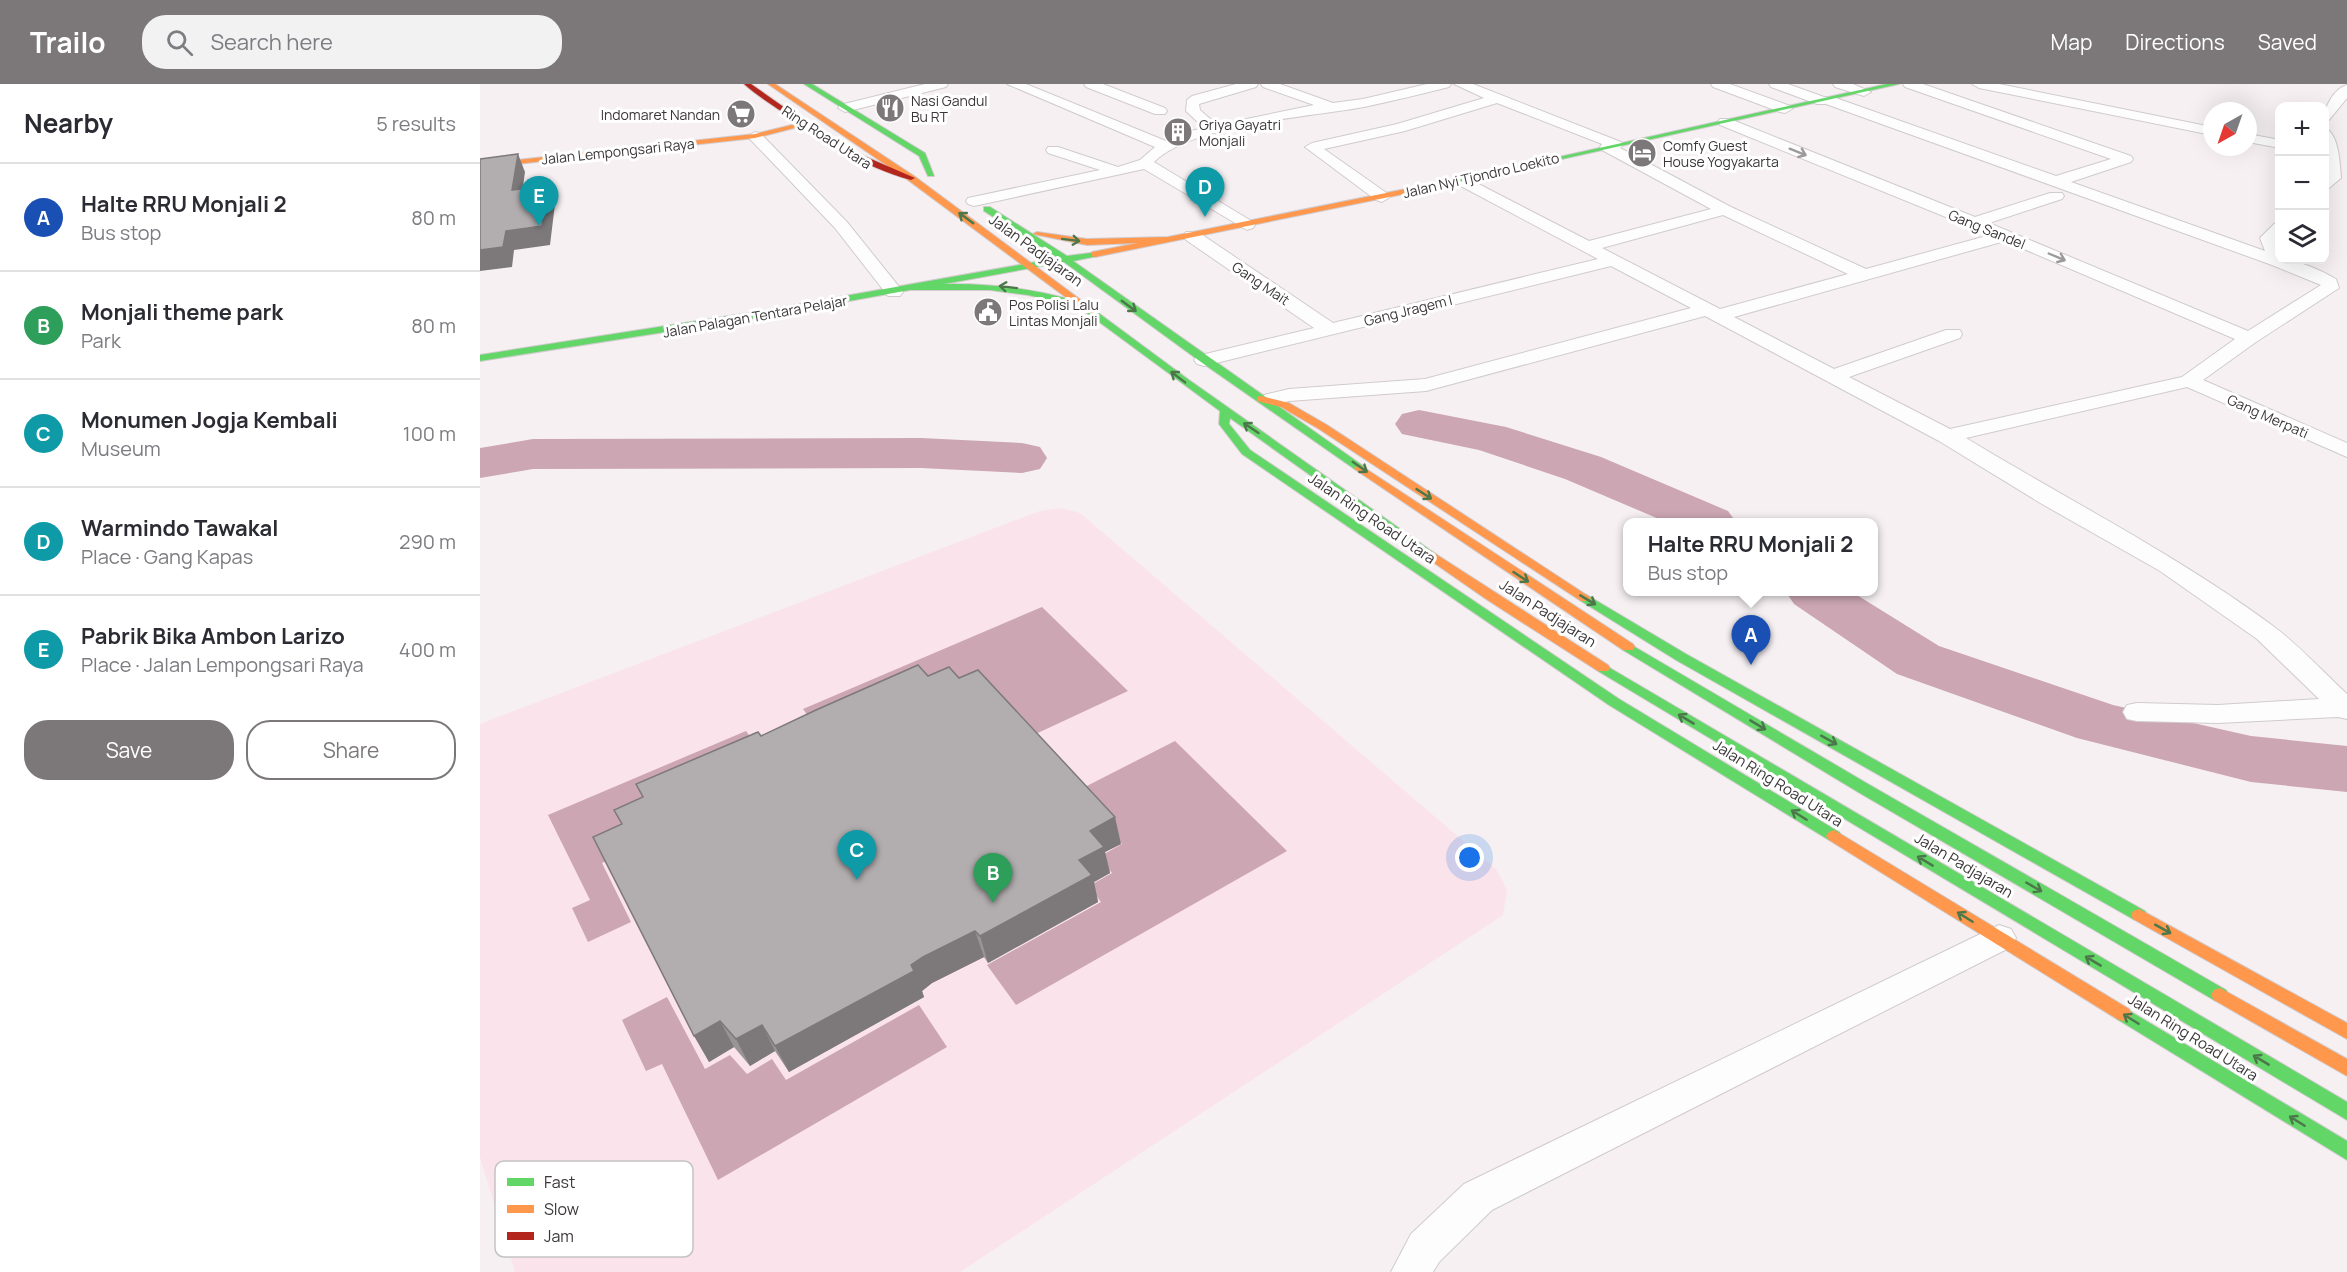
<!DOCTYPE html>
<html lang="en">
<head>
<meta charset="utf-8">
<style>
  :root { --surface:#fff; --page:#f2f2f3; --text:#2b2b33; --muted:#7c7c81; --line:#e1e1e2; --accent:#7c7879 }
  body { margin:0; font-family:Manrope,sans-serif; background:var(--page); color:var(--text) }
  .controls { position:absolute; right:18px; top:18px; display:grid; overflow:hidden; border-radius:12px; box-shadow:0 6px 24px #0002 }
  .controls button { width:54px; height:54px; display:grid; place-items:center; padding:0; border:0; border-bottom:2px solid var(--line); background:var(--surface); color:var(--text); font:30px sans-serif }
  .compass { position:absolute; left:1723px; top:18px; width:54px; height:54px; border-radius:50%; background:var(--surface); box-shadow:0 6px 24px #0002; rotate:220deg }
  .you { position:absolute; left:990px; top:774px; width:21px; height:21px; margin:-15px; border:4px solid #fff; border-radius:50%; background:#1a73e8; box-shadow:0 0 0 9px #1a73e833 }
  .badge { display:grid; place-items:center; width:39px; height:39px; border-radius:50%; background:var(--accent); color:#fff; font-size:20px; font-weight:700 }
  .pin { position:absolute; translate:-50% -50px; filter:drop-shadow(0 2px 3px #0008) }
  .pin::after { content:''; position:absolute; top:32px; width:21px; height:18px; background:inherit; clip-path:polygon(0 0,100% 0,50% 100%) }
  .popup { position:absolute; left:1143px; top:434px; width:255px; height:78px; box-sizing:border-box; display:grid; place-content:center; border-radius:12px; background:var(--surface); filter:drop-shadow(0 2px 4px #0005); font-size:20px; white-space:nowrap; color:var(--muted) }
  .popup b { font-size:22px; color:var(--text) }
  .popup::after { content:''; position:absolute; left:50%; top:100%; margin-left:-12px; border:12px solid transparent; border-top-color:var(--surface) }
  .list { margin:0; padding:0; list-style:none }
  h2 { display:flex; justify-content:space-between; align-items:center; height:78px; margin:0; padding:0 24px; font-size:26px }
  h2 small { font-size:20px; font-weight:400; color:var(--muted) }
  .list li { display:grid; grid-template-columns:39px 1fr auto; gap:18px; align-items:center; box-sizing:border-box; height:108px; padding:0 24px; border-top:2px solid var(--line) }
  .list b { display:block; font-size:22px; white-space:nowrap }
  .list p { margin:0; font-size:20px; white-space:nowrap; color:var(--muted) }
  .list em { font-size:20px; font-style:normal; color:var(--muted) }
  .actions { display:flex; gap:12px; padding:18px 24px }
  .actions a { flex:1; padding:14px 0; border:2px solid var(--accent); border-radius:24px; text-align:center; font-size:21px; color:var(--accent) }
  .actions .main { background:var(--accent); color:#fff }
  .icon { flex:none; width:33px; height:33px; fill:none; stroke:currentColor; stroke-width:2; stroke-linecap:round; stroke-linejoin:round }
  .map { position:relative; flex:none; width:1867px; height:1188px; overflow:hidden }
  header { display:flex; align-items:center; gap:36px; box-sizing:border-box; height:84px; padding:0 30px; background:var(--accent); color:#fff }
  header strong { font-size:28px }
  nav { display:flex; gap:33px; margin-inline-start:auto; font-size:21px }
  .search { width:420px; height:54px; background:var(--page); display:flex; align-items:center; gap:15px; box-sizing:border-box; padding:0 21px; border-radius:24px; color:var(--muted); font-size:22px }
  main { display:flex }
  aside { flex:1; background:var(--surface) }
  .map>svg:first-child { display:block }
  .green { fill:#fae3ea }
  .water { fill:#cca6b2 }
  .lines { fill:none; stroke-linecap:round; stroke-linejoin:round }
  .river { fill:#cca6b2; fill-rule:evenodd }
  .street-casing { stroke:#d0cbcd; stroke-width:2 }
  .fast-casing { stroke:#d0cbcd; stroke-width:2 }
  .slow-casing { stroke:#d0cbcd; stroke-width:2 }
  .jam-casing { stroke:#d0cbcd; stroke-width:2 }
  .street { fill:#fefdfd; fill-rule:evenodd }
  .fast { fill:#63d668; fill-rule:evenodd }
  .slow { fill:#ff974d; fill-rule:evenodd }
  .jam { fill:#b3261e; fill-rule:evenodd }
  .wall { fill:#999596 }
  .shaded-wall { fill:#7d797a }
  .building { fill:#b2adaf; stroke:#7d797a; stroke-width:1.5 }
  .oneway { stroke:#9c9a9a }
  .oneway2 { stroke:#4b774b }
  .labels { text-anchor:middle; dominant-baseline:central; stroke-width:6; stroke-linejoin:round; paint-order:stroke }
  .far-poi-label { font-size:14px; fill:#3b3738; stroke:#fff; text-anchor:start }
  .far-street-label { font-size:14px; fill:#3b3738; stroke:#fff }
  .street-label { font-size:15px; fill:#3b3738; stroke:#fff }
  .key { fill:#fff; stroke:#c4c3c3; stroke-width:1.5 }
  .key-label { font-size:16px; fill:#3b3738 }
</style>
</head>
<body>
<header>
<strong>Trailo</strong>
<div class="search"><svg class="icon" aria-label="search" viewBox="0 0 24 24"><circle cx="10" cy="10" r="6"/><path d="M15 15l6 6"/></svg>Search here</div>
<nav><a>Map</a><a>Directions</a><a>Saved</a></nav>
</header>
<main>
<aside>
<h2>Nearby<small>5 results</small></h2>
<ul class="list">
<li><span class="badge" style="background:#1a4fb4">A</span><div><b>Halte RRU Monjali 2</b><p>Bus stop</p></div><em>80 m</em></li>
<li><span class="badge" style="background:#2e9e5b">B</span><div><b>Monjali theme park</b><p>Park</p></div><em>80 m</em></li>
<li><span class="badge" style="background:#0f9aa8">C</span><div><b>Monumen Jogja Kembali</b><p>Museum</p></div><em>100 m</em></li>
<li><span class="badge" style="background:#0f9aa8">D</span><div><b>Warmindo Tawakal</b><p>Place · Gang Kapas</p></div><em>290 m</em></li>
<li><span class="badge" style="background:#0f9aa8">E</span><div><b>Pabrik Bika Ambon Larizo</b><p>Place · Jalan Lempongsari Raya</p></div><em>400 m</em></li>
</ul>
<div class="actions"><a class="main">Save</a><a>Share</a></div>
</aside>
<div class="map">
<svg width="1867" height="1188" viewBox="0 0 1867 1188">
  <rect width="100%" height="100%" fill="#f6f0f2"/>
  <path class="green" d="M581,424l19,5 416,356 11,21 -4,25 -543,357h-445l-35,-115v-433l560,-213z"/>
  <g class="water">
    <path d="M562,523l86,84 -101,47 -205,-3 -19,-26z"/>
    <path d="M266,647l19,26 -133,92 -30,14 29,59 -43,20 -16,-34 18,-8 -42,-85z"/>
    <path d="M695,657l112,110 -271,154 -29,-40 114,-63 -12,-16 23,-13 -13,-16 23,-13 -47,-52z"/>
    <path d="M187,913l38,72 25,-14 17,19 25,-15 14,21 133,-75 28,42 -229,133 -56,-116 -16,7 -24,-51z"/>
  </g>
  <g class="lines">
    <g class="river">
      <path d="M939,326l87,17 95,30 127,54 8,11h-70l-101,-43 -86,-29 -77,-16 -7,-10 7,-10z"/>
      <path d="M441,354l101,5 18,4 7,11 -7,11 -18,4 -101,-5 -388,1 -53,9v-30l53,-9z"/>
      <path d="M1306,508h66l87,54 174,59 138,31 96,10v46l-96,-10 -174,-44 -180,-64 -103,-70z"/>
    </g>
    <g class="street-casing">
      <g id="street">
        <path d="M445,0h23l-2,3 -101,25 -7,-4 2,-3z"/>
        <path d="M527,0h19l140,57 15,-8 23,-5 -18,-17 1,-11 5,-4 44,-12h22l-2,3 -57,17 1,6 17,15 97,-20 -51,-18 -2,-3h19l53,19 30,-4 64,-15h24l-2,3c-28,7 -57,14 -85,20 -54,10 -172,17 -210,55l99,60 2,3 -2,3 -6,2 -103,-61 -170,37 -6,-2 -2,-3 2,-3 132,-28 -52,-17 -2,-3 2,-3h10l60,20 22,-7 15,-13z"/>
        <path d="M604,0h19l62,24 2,3 -2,3h-10l-69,-27z"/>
        <path d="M974,0h19l148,58 2,3 -3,3 111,59 135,62 124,-34 -270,-110 -2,-3 2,-3h10l245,98 75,-24h12l2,3 -2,3 -73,24 259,108 73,-46 -49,-20 -446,-161h-9l-46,-17 -2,-3h19l36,13h9l223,79 55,-17 -206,-72 -2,-3h20l208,72 2,3 -2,3 -60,20 194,69 -5,-13 14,-14 6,-2v14l-3,3 3,6v15c18,0 40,10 56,19l3,9 -83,54 -53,38 144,63v14l-160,-70 -221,51c102,62 211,117 307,188 27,20 50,46 74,68v25l-9,-2 -120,6 -81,-2 -10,-2 -4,-7 4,-7 10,-2 81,2 101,-6 -62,-60 -97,-68 -118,-67 -103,-63 -234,-125 -279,75 -137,10 -18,4 -7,-2 -3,-4 3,-4 25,-6 136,-10 266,-71 -80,-42 -407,100 -7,-2 -3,-4 3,-4 117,-28 -128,-88 -2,-4 2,-4h12l135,91 265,-64 -143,-76 -3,-3 3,-3h10l124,64 122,-32 -109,-59 -2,-3 2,-3 -105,-41 -92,28 -81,18 64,45 2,3 -8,5 -6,-2 -71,-53 7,-4 85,-19 87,-26zM1243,131l125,59 -128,35 -118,-61zM1525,157l230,98 -53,38 -232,52 -101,-52 111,-39 2,-4 -2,-4h-14l-112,39 -100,-52z"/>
        <path d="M1231,0h19l60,22 2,3 -7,4 -5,-1 -67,-25z"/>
        <path d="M1353,0h20l18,8 -7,4 -29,-9z"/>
        <path d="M1492,0h27l213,43v8l-233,-47z"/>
        <path d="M1867,1v13l-18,22 -5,1c0,-13 9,-32 23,-36z"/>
        <path d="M1844,44c15,4 16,37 17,50l-12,10 -5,1z"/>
        <path d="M275,48l5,1 87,89 53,66 3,4 -3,4h-12l-53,-68 -85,-89 -2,-3z"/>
        <path d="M1768,50l32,6v8l-32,-6z"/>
        <path d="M1519,841l12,4 5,9 -5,9 -519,263 -53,52 -6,10h-42l20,-38 53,-50z"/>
      </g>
    </g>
    <g class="fast-casing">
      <g id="fast">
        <path d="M324,0h8l113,69 9,23h-6l-9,-20z"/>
        <path d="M1407,0h12l-449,100 -4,-2z"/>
        <path d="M504,123h6l77,49 31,-4v4l-25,5 293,207 -2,2h-8l-155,-108 -137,-100 -120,22c43,-1 84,4 125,15l2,2 -5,3 -38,-9 -38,-5h-80l-149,27 -281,44v-6l281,-44 297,-53 -74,-47z"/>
        <path d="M607,225h6l96,71 248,175 -2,3h-8l-197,-140 -1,6 21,26 369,249 220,133 3,4 -3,4h-10l-220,-135 -367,-251 -23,-30 1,-13 -133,-98z"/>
        <path d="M1105,510l101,60 459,257 2,4 -2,4 -6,2 -6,-2 -457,-259 -95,-59 -2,-3 2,-3z"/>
        <path d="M1148,559l240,141 358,206 3,5 -3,5 -6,2 -6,-2 -356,-208 -235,-142 -2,-3 2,-3z"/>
        <path d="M1123,580l744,438v18l-749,-449 -2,-3z"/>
        <path d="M1643,923l224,134v19l-230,-141 -3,-5 3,-5z"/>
      </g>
    </g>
    <g class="slow-casing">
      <g id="slow">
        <path d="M288,0h7l139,92 179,133v4h-6l-179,-133z"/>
        <path d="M324,38l2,3 -51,13 -275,30v-4l275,-30z"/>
        <path d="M970,96h3v4l-358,73 -3,-1v-4l46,-9 -51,2 -54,-11 4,-2 50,7 81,-2z"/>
        <path d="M781,312l28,7 38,22 264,173 -2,3h-8l-262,-172 -38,-22 -24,-6v-4z"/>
        <path d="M880,381l273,179 2,3 -2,3h-10l-267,-180 -2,-2z"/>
        <path d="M951,467l177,114 2,3 -2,3h-10l-112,-72 -59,-41 -2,-3 2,-3z"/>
        <path d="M1354,746l295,179 3,5 -3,5 -6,2 -6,-2 -288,-179 -3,-4 3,-4z"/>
        <path d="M1659,825l208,114v16l-214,-120 -2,-4 2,-4z"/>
        <path d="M1740,904l127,71v17l-133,-76 -3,-5 3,-5z"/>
      </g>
    </g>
    <g class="jam-casing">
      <path id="jam" d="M264,0h7l57,40 40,25 67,29 -4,2c-48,-13 -90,-40 -130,-69 -12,-8 -26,-17 -37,-27z"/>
    </g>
    <use href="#street" class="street"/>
    <use href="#fast" class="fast"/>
    <use href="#slow" class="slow"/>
    <use href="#jam" class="jam"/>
  </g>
  <path class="wall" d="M448,592l31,2 162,166 -16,8 5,21 -16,9 4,20 -110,61 -4,-6 -52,26 -10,8 2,6 -135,75 -14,-21 -25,15 -16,-19 -25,15 -87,-238 139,-88z"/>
  <g class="shaded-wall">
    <path d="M38,70l7,18 -5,36 -8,-18z"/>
    <path d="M67,101l8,19 -5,41 -36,5 -2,17 -32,4v-21l26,-19z"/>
    <path d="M635,733l6,27 -16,8 5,21 -16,9 4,20 -110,61 -8,-27 99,-76 11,-29z"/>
    <path d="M495,847l9,26 -52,26 -10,8 2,6 -135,75 -14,-26 136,-81 12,-8z"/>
    <path d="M240,937l14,26 -25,15 -15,-26z"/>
    <path d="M282,941l13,26 -25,15 -14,-27z"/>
  </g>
  <g class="building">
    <path d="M38,70l-6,36 35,-5 -5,41 -36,5 -3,16 -23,3v-91z"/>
    <path d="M438,581l10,11 21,-9 10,11 19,-8 137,147 -25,14 14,16 -25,13 13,15 -112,61 -5,-5 -52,26 -12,8 3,6 -139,75 -13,-21 -26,14 -16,-18 -26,15 -101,-199 29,-13 -8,-14 29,-13 -7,-13 122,-52 3,4 55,-26z"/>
  </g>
  <defs><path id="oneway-shaft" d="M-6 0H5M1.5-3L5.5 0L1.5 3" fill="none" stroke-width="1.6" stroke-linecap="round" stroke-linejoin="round" transform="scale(1.5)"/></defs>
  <g class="oneway">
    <use href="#oneway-shaft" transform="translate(1318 68) rotate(22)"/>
    <use href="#oneway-shaft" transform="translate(1577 173) rotate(23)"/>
  </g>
  <g class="oneway2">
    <use href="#oneway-shaft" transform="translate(486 134) rotate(-144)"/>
    <use href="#oneway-shaft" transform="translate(591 156) rotate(7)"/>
    <use href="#oneway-shaft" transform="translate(528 203) rotate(-173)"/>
    <use href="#oneway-shaft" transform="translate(649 222) rotate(36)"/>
    <use href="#oneway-shaft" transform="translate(698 293) rotate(-143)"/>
    <use href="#oneway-shaft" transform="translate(771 344) rotate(-146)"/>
    <use href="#oneway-shaft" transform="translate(880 383) rotate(35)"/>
    <use href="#oneway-shaft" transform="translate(944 410) rotate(33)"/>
    <use href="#oneway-shaft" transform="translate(1041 493) rotate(33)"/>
    <use href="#oneway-shaft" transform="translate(1108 516) rotate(31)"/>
    <use href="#oneway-shaft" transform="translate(1206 635) rotate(-149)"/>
    <use href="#oneway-shaft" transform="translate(1278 641) rotate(31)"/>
    <use href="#oneway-shaft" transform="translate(1349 656) rotate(29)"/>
    <use href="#oneway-shaft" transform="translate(1319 731) rotate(-148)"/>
    <use href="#oneway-shaft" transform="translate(1445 777) rotate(-149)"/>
    <use href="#oneway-shaft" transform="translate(1554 803) rotate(30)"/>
    <use href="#oneway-shaft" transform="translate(1485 833) rotate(-148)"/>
    <use href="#oneway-shaft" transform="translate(1683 845) rotate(29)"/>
    <use href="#oneway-shaft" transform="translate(1613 877) rotate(-149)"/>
    <use href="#oneway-shaft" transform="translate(1651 935) rotate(-148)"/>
    <use href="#oneway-shaft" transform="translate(1781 976) rotate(-149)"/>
    <use href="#oneway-shaft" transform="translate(1817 1037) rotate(-148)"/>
  </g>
  <defs>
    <g id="restaurant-disc" transform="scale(1.5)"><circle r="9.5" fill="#7c7879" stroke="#fff"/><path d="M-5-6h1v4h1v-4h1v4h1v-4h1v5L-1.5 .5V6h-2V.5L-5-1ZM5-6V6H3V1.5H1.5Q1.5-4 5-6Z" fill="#fff"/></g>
    <g id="supermarket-disc" transform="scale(1.5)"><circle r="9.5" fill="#7c7879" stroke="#fff"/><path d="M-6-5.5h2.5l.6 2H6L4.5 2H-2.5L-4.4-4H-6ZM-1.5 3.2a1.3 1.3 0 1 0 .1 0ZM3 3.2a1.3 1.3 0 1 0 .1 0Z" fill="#fff"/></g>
    <g id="building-disc" transform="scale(1.5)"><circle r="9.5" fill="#7c7879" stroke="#fff"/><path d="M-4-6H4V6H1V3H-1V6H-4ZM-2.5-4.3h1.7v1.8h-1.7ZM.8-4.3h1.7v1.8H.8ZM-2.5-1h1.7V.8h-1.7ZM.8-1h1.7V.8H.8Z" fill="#fff"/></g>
    <g id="hotel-disc" transform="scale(1.5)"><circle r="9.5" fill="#7c7879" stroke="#fff"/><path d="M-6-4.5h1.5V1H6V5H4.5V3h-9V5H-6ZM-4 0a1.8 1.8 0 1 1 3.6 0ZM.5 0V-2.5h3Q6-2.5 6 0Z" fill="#fff"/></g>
    <g id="civic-disc" transform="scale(1.5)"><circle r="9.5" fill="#7c7879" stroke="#fff"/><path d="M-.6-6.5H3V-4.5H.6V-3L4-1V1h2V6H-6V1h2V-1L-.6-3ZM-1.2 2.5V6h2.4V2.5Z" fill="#fff"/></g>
  </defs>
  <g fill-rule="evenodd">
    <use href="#restaurant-disc" x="410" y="24"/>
    <use href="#supermarket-disc" x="261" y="30"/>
    <use href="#building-disc" x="698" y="48"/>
    <use href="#hotel-disc" x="1162" y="69"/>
    <use href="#civic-disc" x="508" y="228"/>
  </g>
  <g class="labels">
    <g class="far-poi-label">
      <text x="431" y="16">Nasi Gandul<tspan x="431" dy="16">Bu RT</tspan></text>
      <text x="240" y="30" text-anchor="end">Indomaret Nandan</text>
      <text x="719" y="40">Griya Gayatri<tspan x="719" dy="16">Monjali</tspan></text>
      <text x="1183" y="61">Comfy Guest<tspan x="1183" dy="16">House Yogyakarta</tspan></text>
      <text x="529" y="220">Pos Polisi Lalu<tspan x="529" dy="16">Lintas Monjali</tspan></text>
    </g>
    <g class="far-street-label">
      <text transform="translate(347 53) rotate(33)">Ring Road Utara</text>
      <text transform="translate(138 67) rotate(-6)">Jalan Lempongsari Raya</text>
      <text transform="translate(1001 91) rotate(-13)">Jalan Nyi Tjondro Loekito</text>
      <text transform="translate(1507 145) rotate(22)">Gang Sandel</text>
      <text transform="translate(781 199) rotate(34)">Gang Mait</text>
      <text transform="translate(928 226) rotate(-14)">Gang Jragem I</text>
      <text transform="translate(275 232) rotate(-10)">Jalan Palagan Tentara Pelajar</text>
      <text transform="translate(1788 332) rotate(24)">Gang Merpati</text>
    </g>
    <g class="street-label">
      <text transform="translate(556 166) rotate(36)">Jalan Padjajaran</text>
      <text transform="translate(892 434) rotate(34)">Jalan Ring Road Utara</text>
      <text transform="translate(1068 529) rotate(33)">Jalan Padjajaran</text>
      <text transform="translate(1298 699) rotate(32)">Jalan Ring Road Utara</text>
      <text transform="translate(1484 781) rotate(31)">Jalan Padjajaran</text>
      <text transform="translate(1713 953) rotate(32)">Jalan Ring Road Utara</text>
    </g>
  </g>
  <rect x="15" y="1077" width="198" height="96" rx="9" class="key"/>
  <rect x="27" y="1094" width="27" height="8" fill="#63d668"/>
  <rect x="27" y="1121" width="27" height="8" fill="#ff974d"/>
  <rect x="27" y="1148" width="27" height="8" fill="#b3261e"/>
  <g class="key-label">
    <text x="64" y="1104">Fast</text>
    <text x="64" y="1131">Slow</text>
    <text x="64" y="1158">Jam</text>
  </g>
</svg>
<div class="controls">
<button>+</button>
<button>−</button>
<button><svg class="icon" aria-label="layers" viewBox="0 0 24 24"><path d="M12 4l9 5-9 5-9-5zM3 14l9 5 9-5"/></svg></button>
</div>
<svg class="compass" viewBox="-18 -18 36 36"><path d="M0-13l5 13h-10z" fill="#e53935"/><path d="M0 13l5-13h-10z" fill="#7c7c81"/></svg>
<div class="you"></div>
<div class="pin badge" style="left:1271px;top:581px;background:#1a4fb4">A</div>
<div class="popup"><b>Halte RRU Monjali 2</b>Bus stop</div>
<div class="pin badge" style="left:513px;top:819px;background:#2e9e5b">B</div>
<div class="pin badge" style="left:377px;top:796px;background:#0f9aa8">C</div>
<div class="pin badge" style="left:725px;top:133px;background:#0f9aa8">D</div>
<div class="pin badge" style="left:59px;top:142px;background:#0f9aa8">E</div>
</div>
</main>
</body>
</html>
